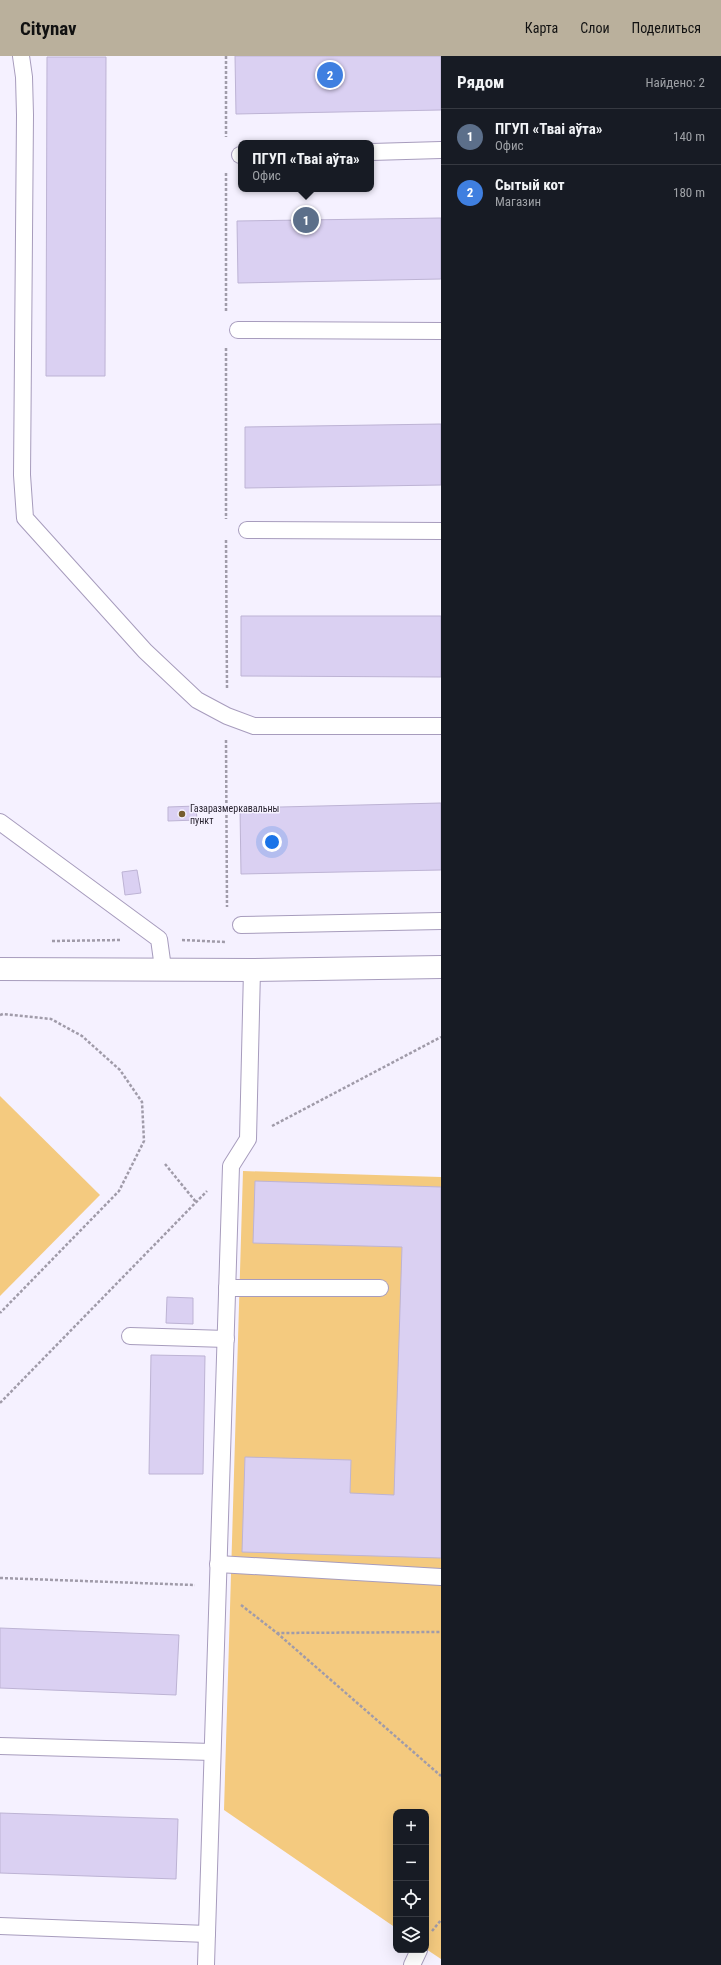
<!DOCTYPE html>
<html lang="ru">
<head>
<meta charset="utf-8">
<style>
  :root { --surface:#171b24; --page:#20242c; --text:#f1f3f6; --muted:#9ea1a6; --line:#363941; --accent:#bab09c }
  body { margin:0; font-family:"Roboto Condensed",sans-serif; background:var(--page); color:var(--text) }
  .controls { position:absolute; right:12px; bottom:12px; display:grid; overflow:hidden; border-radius:8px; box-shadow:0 4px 16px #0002 }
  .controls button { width:36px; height:36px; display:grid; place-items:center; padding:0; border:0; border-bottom:1px solid var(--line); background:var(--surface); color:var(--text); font:20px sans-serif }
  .you { position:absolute; left:272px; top:786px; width:14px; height:14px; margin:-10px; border:3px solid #fff; border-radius:50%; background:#1a73e8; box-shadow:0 0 0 6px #1a73e833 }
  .badge { display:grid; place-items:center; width:26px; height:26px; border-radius:50%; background:var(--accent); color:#fff; font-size:13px; font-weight:700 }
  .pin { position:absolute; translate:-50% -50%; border:2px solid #fff; box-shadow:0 1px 4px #0006 }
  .popup { position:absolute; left:238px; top:84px; width:136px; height:52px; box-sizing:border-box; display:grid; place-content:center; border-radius:8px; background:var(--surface); filter:drop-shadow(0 1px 3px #0005); font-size:13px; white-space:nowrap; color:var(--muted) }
  .popup b { font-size:15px; color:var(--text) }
  .popup::after { content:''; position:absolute; left:50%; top:100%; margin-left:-8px; border:8px solid transparent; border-top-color:var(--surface) }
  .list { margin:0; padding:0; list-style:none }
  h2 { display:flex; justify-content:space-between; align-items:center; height:52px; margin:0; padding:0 16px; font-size:17px }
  h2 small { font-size:13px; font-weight:400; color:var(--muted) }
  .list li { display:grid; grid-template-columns:26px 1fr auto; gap:12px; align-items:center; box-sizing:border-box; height:56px; padding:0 16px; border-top:1px solid var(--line) }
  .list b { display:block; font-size:15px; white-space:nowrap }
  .list p { margin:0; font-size:13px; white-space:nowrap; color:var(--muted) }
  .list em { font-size:13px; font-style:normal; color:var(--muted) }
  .icon { flex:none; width:22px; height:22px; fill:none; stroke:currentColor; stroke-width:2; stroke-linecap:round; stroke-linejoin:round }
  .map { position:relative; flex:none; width:441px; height:1909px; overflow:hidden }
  header { display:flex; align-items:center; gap:24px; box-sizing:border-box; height:56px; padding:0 20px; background:var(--accent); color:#111 }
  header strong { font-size:19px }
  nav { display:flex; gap:22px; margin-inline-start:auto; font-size:14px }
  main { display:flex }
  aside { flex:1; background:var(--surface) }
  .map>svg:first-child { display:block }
  .green { fill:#f4ca7f }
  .building { fill:#dad0f2; stroke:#bdb3d4 }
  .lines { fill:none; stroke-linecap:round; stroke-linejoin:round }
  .service-casing { stroke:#a79cbd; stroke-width:18 }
  .minor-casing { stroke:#a79cbd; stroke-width:24 }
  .path { stroke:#a09ba9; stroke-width:2.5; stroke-dasharray:3 2; stroke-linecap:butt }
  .service { stroke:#fff; stroke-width:16 }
  .minor { stroke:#fff; stroke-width:22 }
  .poi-dot { fill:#765d2e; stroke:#f5f1ff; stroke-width:1.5 }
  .labels { text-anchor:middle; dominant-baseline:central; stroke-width:3; stroke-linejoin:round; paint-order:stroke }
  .poi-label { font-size:10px; fill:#282330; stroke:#f5f1ff; text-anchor:start }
</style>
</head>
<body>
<header>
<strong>Citynav</strong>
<nav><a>Карта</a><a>Слои</a><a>Поделиться</a></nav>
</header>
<main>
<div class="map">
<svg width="441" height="1909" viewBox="0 0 441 1909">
  <rect width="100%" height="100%" fill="#f5f1ff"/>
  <g class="green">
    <path d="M0,1040l100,99 -100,101z"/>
    <path d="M243,1115l198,6v782l-15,-10v-137h-30v116l-172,-118z"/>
  </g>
  <g class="building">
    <path d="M235,0h206v54l-205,4z"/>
    <path d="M47,1h59l-1,319h-59z"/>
    <path d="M441,162v61l-203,4 -1,-62z"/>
    <path d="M441,368v61l-196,3v-61z"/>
    <path d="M241,560h200v61l-200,-1z"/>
    <path d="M441,747v67l-200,4 -1,-66z"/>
    <path d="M196,750l1,14 -29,1v-14z"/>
    <path d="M137,814l4,23 -16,2 -3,-23z"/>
    <path d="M255,1125l186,6v371l-199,-6 3,-95 106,3 -1,33 44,2 8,-248 -149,-4z"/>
    <path d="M167,1241l26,1v26l-27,-1z"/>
    <path d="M151,1299l54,1 -2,118h-54z"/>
    <path d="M0,1572l179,7 -3,60 -176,-7z"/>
    <path d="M0,1757l178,6 -2,60 -176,-6z"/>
  </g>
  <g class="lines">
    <g class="service-casing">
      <g id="service">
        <path d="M21,0l3,21 1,38 -3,360 3,43 120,133 52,49 30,16 27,10h187"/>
        <path d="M371,96l70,-2"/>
        <path d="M240,99h1"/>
        <path d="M238,274l203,1"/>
        <path d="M247,474l194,1"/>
        <path d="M0,766l159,117 4,29"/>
        <path d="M241,869l200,-4"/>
        <path d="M227,1232h153"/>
        <path d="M130,1280l96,3"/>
        <path d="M218,1508l223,13"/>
        <path d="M0,1690l212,6"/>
        <path d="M0,1870l207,8"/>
        <path d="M206,1909l25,-799 17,-27 4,-169"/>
        <path d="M412,1909l7,-15"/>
      </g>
    </g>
    <g class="minor-casing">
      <path id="minor" d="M0,913l252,1 189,-3"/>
    </g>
    <g class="path">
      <path d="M226,0v81"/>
      <path d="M226,255v-139"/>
      <path d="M226,292v171"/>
      <path d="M226,484l1,149"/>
      <path d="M226,684l1,167"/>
      <path d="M182,884l43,2"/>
      <path d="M52,885l69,-1"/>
      <path d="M0,959l3,-1 48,5 31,17 38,34 22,32 2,39 -25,50 -119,122"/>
      <path d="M272,1070l169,-89"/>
      <path d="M165,1108l31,38"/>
      <path d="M0,1347l207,-212"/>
      <path d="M0,1522l195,7"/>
      <path d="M241,1549l36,28 164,-1"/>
      <path d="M277,1577l164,143"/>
      <path d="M432,1875l9,-11"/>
    </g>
    <use href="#service" class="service"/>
    <use href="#minor" class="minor"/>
  </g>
  <circle class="poi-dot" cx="182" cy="758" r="4"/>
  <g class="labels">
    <g class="poi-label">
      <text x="190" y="752">Газаразмеркавальны<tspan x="190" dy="12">пункт</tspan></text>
    </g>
  </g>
</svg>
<div class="controls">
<button>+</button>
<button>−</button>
<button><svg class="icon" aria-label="locate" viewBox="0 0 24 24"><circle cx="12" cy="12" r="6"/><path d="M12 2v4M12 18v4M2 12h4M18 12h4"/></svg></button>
<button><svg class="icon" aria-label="layers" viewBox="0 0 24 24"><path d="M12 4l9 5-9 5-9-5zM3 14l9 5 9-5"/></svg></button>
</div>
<div class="you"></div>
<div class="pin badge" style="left:306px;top:164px;background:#5c6f8a">1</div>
<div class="popup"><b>ПГУП «Тваі аўта»</b>Офис</div>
<div class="pin badge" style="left:330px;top:19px;background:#3f7fe0">2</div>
</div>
<aside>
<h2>Рядом<small>Найдено: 2</small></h2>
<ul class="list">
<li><span class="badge" style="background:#5c6f8a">1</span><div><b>ПГУП «Тваі аўта»</b><p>Офис</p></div><em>140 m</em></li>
<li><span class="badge" style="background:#3f7fe0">2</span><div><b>Сытый кот</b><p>Магазин</p></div><em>180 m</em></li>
</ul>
</aside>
</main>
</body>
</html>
